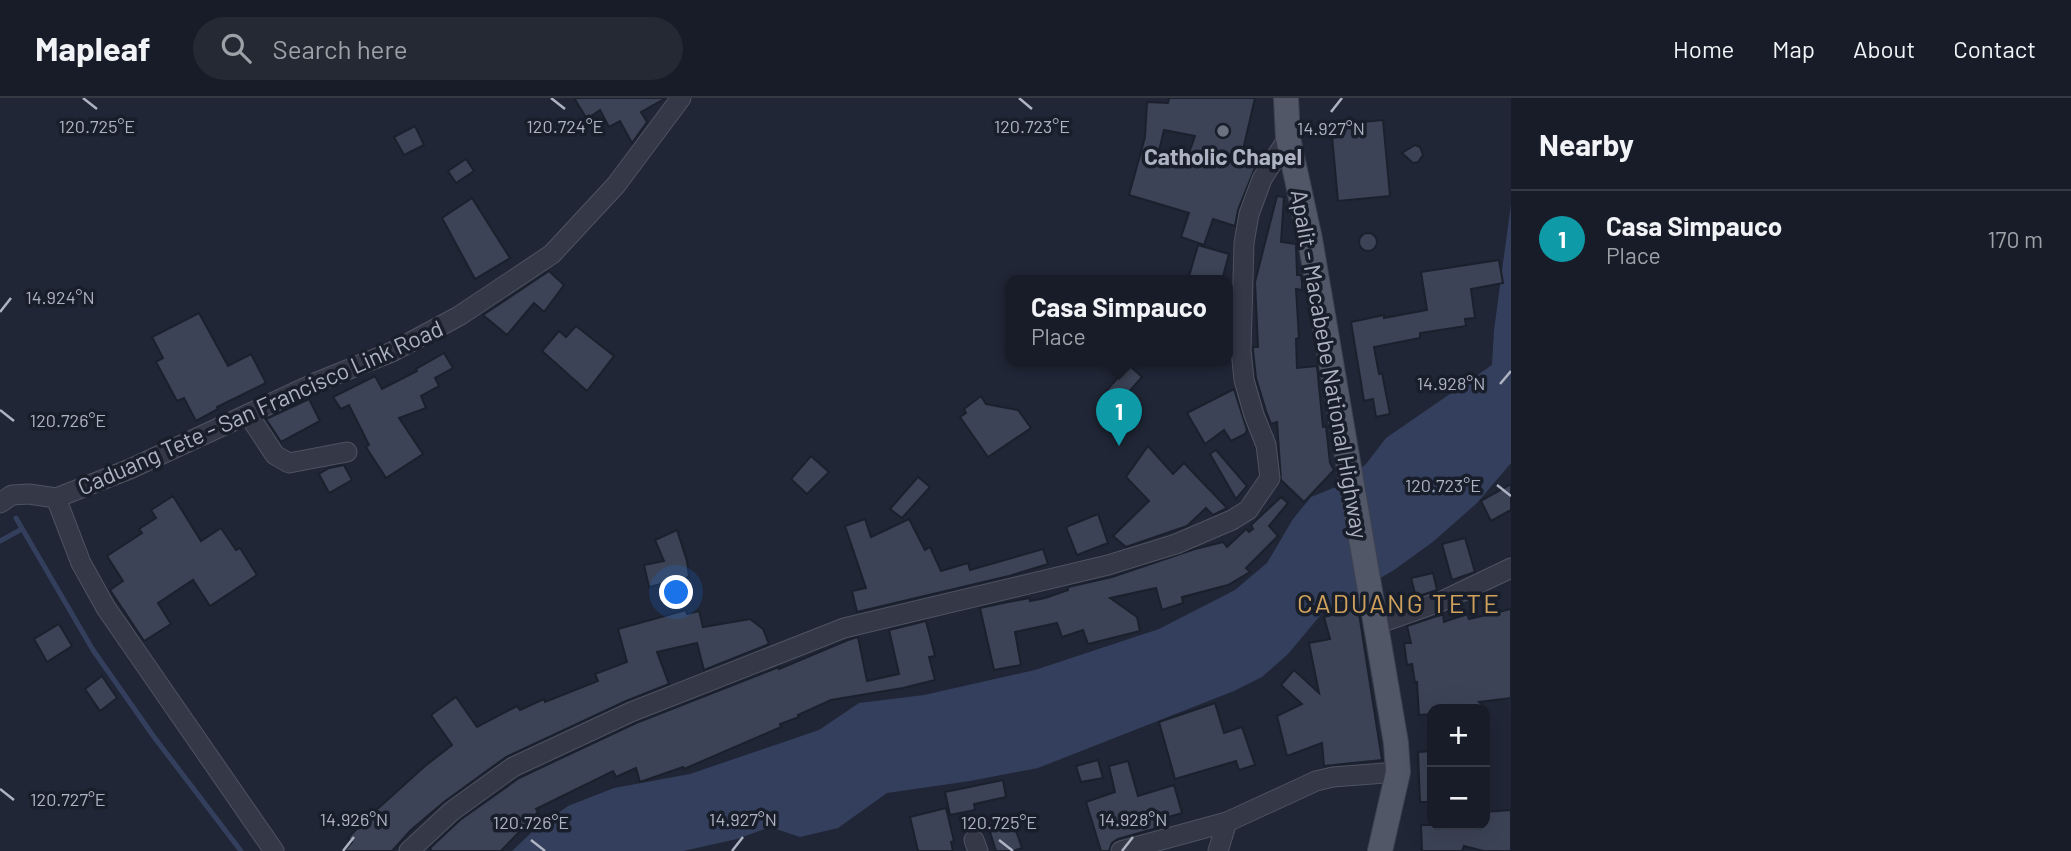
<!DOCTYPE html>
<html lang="en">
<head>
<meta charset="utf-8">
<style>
  :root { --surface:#181c28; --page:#252934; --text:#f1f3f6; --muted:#9fa1a8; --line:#363a45; --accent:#0f766e }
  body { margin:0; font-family:Barlow,sans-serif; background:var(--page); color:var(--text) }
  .controls { position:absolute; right:21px; bottom:21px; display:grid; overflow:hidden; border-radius:14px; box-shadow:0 7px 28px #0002 }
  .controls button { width:63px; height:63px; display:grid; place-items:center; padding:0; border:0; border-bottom:2px solid var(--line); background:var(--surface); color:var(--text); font:35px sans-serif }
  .you { position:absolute; left:677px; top:495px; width:24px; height:24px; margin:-18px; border:5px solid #fff; border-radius:50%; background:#1a73e8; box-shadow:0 0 0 10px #1a73e833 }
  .badge { display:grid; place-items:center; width:46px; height:46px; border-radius:50%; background:var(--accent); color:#fff; font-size:23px; font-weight:700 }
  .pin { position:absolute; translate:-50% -58px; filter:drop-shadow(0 2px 4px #0008) }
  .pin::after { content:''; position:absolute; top:37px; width:24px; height:21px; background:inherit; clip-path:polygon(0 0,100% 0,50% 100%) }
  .popup { position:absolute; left:1005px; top:177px; width:228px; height:91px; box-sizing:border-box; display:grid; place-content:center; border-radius:14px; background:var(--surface); filter:drop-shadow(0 2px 5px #0005); font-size:23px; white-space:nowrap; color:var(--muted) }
  .popup b { font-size:26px; color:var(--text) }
  .popup::after { content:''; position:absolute; left:50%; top:100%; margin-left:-14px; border:14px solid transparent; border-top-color:var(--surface) }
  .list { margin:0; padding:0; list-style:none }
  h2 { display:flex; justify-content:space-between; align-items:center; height:91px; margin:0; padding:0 28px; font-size:30px }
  h2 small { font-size:23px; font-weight:400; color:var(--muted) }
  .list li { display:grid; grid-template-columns:46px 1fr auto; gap:21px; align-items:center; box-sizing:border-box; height:98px; padding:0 28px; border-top:2px solid var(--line) }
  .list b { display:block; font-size:26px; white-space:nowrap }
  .list p { margin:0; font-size:23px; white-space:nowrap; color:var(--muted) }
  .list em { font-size:23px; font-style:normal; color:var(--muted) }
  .icon { flex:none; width:38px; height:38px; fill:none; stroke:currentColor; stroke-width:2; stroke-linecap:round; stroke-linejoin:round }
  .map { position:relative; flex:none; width:1511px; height:753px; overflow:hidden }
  header { display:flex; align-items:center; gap:42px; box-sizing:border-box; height:98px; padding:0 35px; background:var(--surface); border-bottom:2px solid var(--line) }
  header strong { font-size:33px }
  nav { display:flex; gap:38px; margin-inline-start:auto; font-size:24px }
  .search { width:490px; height:63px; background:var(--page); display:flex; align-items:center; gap:18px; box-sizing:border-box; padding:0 24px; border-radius:38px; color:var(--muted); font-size:26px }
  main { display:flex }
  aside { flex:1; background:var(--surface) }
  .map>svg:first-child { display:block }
  .water { fill:#343f5d }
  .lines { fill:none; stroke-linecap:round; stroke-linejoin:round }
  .stream { stroke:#343f5d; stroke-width:5 }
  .building { fill:#3c4356; stroke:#1b202d; stroke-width:2; fill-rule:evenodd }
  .minor-casing { stroke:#4e5361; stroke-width:21 }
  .major-casing { stroke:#3d4250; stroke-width:26 }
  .minor { stroke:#343847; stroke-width:19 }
  .major { stroke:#515767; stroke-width:24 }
  .ticks { fill:none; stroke:#aeb3c3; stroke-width:2.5 }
  .worship-dot { fill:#6b7280; stroke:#191e2b; stroke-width:2.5 }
  .labels { text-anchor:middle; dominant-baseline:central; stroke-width:7; stroke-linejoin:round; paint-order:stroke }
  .poi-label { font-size:23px; font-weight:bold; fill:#aeb3c3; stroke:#191e2b }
  .street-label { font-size:23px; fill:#aeb3c3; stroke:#191e2b }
  .quarter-label { font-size:26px; letter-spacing:2px; fill:#cfa15d; stroke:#191e2b }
  .ticks-label { font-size:18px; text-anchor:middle; fill:#aeb3c3; stroke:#191e2b; stroke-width:7; stroke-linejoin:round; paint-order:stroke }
</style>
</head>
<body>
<header>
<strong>Mapleaf</strong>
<div class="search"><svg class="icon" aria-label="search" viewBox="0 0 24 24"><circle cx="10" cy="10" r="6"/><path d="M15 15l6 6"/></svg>Search here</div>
<nav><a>Home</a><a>Map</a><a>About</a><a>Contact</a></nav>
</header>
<main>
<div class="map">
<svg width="1511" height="753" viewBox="0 0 1511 753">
  <rect width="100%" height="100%" fill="#202636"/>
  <path class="water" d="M1511,106v259l-34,40 -43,38 -40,29 -70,41 -36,43 -26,23 -28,14 -196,77 -68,13 -83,12 -49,35 -38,9 -30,-10 -33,12 -54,12h-171l20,-19 36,-26 46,-18 76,-14 129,-44 40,-27 65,-8 111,-25 124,-41 76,-39 32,-27 26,-44 18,-22 27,-11 28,-22 20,-26 106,-73 2,-35z"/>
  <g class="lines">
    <g class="stream">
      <path d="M16,420l77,132 61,87 87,114"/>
      <path d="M0,443l22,-12"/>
    </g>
  </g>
  <g class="building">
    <path d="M574,0h92l-25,14 6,10 -15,21 -12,-22 -11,6 -9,-17 -13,9z"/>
    <path d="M1169,0h86l-13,56 11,3 -2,6 5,2 -18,45 -3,16 -22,-7 -9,26 -23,-8 8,-24 -60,-18 16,-58 2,-35 21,1zM1164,32l31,6 -10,28 -27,-9z"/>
    <path d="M1383,22l7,76 -52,5 -7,-76z"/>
    <path d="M415,28l9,19 -20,10 -10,-18z"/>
    <path d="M1415,47l5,2 3,8 -5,7 -5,1 -11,-10z"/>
    <path d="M466,61l8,12 -18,12 -8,-12z"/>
    <path d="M1277,98l7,1 -3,45 15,2 1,31h4l1,7v8l-6,-1 3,49 -3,1 1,29 20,-2 6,61 3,-1 4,37 4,7 -30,32 -23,-22 -4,-58 -6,2 -5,-13 -10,-33 -3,-28v-3h5l-3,-65z"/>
    <path d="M472,100l38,60 -35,21 -33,-61z"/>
    <circle cx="1368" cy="144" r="9"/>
    <path d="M1198,147l31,9 -7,26h-34z"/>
    <path d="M1499,162l4,23 -32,6 4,29 -10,1 1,7 -46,7v5l-46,9 5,27 3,-1 8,41 -14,3 -3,-18 -9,2 -13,-79 33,-7v3l43,-8 -6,-38z"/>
    <path d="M549,173l15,14 -20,27 -10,-9 -27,32 -24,-20z"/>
    <path d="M199,215l29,53 23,-12 15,29 -49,24 1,2 -22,12 -12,-23 -7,3 -21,-39 7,-4 -11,-21z"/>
    <path d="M576,228l38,30 -27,35 -45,-40 17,-20 7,6z"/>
    <path d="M444,255l9,15 -18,10 4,8 -18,10 5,12 -27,10 24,36 -37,24 -20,-31 3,-2 -20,-40 -8,4 -8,-12 42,-21 7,13 35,-18 -1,-2z"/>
    <path d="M1129,267l13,12 -29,33 -13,-12z"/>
    <path d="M1234,291l13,41 -2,4 -14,7 -7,-11 -19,14 -18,-31z"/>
    <path d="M981,298l5,8 32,6 13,18 -43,29 -28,-40 6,-4 -2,-4z"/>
    <path d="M309,301l11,22 -39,21 -15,-23z"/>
    <path d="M1148,348l25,28 11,-11 43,45 -14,7 -7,-7 -19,18 -61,21 -13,-11 36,-35 -23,-24z"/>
    <path d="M1216,352l31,36 -11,13 -26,-45z"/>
    <path d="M811,358l18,16 -22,22 -16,-15z"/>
    <path d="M344,367l8,15 -23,13 -10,-19 10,-6z"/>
    <path d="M918,379l12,10 -28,31 -12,-9z"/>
    <path d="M1511,386v26l-20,11 -10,-20z"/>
    <path d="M173,398l28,45 20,-13 15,22 4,-2 17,27 -47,31 -17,-26 -35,23 13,21 -27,17 -34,-51 13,-9 -16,-25 35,-23 -3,-4 17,-11 -5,-8z"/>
    <path d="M1281,399l7,6 -19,23 9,10 -32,32 4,4 -22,13 -46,12 1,6 -21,7 -6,-22 -46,10 27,19 3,14 -52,13 -5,-14 -21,7 -5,-14 -42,9 6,33 -27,5 -14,-62 28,-6 22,-4v3l15,-3 23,-8v-3l44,-10 83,-28 28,-7 4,5 19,-18 3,3 4,-3 -2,-4z"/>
    <path d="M1098,416l10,29 -31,12 -11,-28z"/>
    <path d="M865,421l6,18 38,-18 16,31 5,-3 11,24 27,-8 2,7 73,-21 5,15 -39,12 -152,36 -5,-21 14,-3 -21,-62z"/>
    <path d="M677,432l10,31 2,16 -40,10 -5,-22 20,-4 -9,-21z"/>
    <path d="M1465,440l10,34 -23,8 -10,-36z"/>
    <path d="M1433,475l4,17 -21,7 -5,-19z"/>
    <path d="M1358,509l24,153 -58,6 -2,-23 -35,13 -10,-40 25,-12 -21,-19 13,-15 25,23 -10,-50 21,-4 -6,-22z"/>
    <path d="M1511,511v89l-32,4 8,7h-55v5l-13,1 -2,-33 -2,1 -3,-19 -5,1 -3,-22h7l-4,-17 36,-12 1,8 23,-8 2,5z"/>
    <path d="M686,512l1,4 12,-3 4,16 47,-8 13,10 6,15 -65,26 -7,-27 -40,9 12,32 -43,17 -120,56 -62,45 -33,28 -19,21h-48l8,-9 -4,-4 15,-16 62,-56 27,-21 -21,-30 25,-18 21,30 40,-21 3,4 24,-11 1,3 53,-21 -3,-7 32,-12 -9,-33z"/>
    <path d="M926,523l9,35 -6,1 6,23 -32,8 -72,12 -33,15 1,2 -19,7 1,3 -97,42 -1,-2 -43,15 -4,-14 -20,9 -3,-6 -77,38 2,3 -37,39h-69l-2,-3 30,-28 59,-42 117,-55 143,-56v2l69,-29 10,-3 9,44 32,-7 -10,-44z"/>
    <path d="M59,526l13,22 -25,16 -13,-23z"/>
    <path d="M102,578l15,22 -17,13 -15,-22z"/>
    <path d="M1215,605l9,30 18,-6 13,38 -16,5 -3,-9 -61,18 -16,-57z"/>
    <path d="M1432,653v51h-12l-2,-50z"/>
    <path d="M1098,662l5,18 -22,4 -5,-16z"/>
    <path d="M1128,663l10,35 36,-11 8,28 -27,8 2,7 -39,11 -6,4 -3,8h-8l-15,-49 29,-10 -6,-26z"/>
    <path d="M1003,682l3,17 -32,7 1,6 -25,5 -5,-23z"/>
    <path d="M946,710l8,33 -3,1 2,9h-35l-8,-34z"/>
    <path d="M1511,712v41h-28l-19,-5 -2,5h-40l-1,-26h64v-13z"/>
    <path d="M1014,727l8,23 -9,3h-17l-6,-19z"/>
  </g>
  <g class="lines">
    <g class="minor-casing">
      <g id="minor">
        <path d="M248,316l27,41 14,8 58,-11"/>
        <path d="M56,400l25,65 25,45 168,243"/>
        <path d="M0,405l12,-8 17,-1 27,4 74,-29 187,-87 75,-30 67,-36 93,-62 64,-69 65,-87"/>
        <path d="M1377,526l65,-23 69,-33"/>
        <path d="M974,742l4,11"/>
        <path d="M409,753l43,-40 61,-44 118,-55 213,-84 264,-63 68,-21 56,-24 16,-10 22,-32 -4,-33 -12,-30 -10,-35 -3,-30 3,-107 5,-29 13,-35 26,-41"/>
        <path d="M1121,753l106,-29 89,-41 17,-4 65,-5"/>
        <path d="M1218,753l9,-29"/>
      </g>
    </g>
    <g class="major-casing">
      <path id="major" d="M1286,0l2,40 22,101 86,504 2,29 -18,79"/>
    </g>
    <use href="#minor" class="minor"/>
    <use href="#major" class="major"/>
  </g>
  <path class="ticks" d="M83,0l14,11M551,0l14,11M1019,0l13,11M1331,14l11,-14M0,214l11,-14M1500,286l11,-13M0,312l14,11M1497,387l14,11M0,691l14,11M531,742l14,11M999,742l14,11M343,753l11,-14M732,753l11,-14M1122,753l11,-14"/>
  <circle class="worship-dot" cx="1223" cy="33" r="7"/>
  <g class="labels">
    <g class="poi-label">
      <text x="1223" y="58">Catholic Chapel</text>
    </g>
    <g class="street-label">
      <text transform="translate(1330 266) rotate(80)">Apalit - Macabebe National Highway</text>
      <text transform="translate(260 309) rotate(-24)">Caduang Tete - San Francisco Link Road</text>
    </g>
    <g class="quarter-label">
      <text x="1399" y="504">CADUANG TETE</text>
    </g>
  </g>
  <g class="ticks-label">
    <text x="97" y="35">120.725°E</text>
    <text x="565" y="35">120.724°E</text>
    <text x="1032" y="35">120.723°E</text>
    <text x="1331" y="37">14.927°N</text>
    <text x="60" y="206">14.924°N</text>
    <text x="1451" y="292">14.928°N</text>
    <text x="68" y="329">120.726°E</text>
    <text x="1443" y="394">120.723°E</text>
    <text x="68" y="708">120.727°E</text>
    <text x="354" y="728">14.926°N</text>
    <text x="743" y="728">14.927°N</text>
    <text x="1133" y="728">14.928°N</text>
    <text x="531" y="731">120.726°E</text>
    <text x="999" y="731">120.725°E</text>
  </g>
</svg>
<div class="controls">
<button>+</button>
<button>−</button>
</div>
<div class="you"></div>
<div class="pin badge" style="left:1119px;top:348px;background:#0f9aa8">1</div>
<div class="popup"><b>Casa Simpauco</b>Place</div>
</div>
<aside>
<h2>Nearby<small></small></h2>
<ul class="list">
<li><span class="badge" style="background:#0f9aa8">1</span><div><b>Casa Simpauco</b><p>Place</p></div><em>170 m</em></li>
</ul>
</aside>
</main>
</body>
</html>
